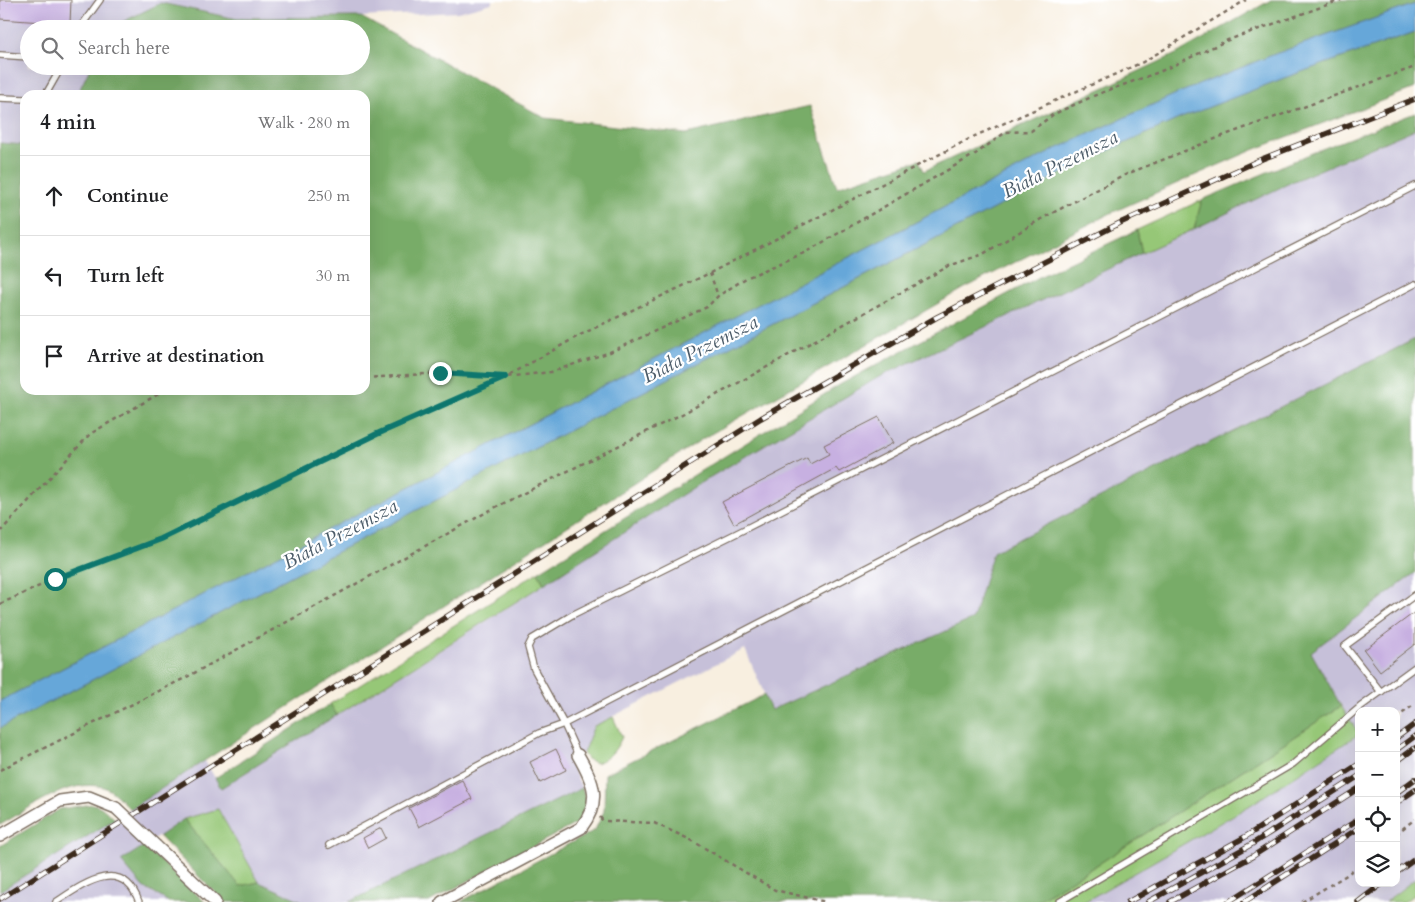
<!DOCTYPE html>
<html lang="en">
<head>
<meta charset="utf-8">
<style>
  :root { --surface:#fff; --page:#f6f6f6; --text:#202124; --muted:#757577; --line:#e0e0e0 }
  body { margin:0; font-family:Cardo,serif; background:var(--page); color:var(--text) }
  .controls { position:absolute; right:15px; bottom:15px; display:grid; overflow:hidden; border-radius:10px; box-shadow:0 5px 20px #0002 }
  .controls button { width:45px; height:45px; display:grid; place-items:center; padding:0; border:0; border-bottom:1px solid var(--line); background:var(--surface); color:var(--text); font:25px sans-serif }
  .stop { position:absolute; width:15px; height:15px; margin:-11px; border:4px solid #0f766e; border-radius:50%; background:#fff }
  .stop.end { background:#0f766e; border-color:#fff; box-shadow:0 1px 5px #0008 }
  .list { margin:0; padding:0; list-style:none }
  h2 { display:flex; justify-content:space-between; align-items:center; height:65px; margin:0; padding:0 20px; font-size:21px }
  h2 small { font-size:16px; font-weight:400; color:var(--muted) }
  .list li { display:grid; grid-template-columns:32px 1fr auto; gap:15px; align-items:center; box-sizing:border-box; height:80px; padding:0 20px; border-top:1px solid var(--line) }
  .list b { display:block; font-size:19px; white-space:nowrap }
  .list em { font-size:16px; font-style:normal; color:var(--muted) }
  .icon { flex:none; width:28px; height:28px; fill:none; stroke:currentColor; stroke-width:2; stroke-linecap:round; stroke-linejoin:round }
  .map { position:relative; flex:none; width:1415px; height:902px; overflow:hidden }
  .search { position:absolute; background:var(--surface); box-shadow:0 5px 20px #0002; left:20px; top:20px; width:350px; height:55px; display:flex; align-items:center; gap:12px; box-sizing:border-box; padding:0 18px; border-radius:28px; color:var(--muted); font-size:19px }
  .panel { position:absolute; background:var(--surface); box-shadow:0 5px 20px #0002; left:20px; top:90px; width:350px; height:305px; border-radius:15px }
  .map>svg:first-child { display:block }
  .industrial { fill:#c6c0d9; fill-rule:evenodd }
  .green { fill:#96c777; stroke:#68784a }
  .forest { fill:#78ac68; stroke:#5a6b43 }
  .water { fill:#66a7d9; stroke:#50687c }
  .building { fill:#c7b0e1 }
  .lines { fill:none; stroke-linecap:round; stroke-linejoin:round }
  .service-casing { stroke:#7d6f62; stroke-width:8 }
  .minor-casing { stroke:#7d6f62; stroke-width:14 }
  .path { stroke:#7d6f62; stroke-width:2.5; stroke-dasharray:4 4; stroke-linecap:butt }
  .service { stroke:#fff; stroke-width:5.5 }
  .minor { stroke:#fff; stroke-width:11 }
  .rail-casing { stroke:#3b2a1e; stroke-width:5.5 }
  .rail { stroke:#fff; stroke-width:4; stroke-dasharray:11; stroke-linecap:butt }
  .minor-bridge-casing { stroke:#7d6f62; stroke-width:14; stroke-linecap:butt }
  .minor-bridge { stroke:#fff; stroke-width:11 }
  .route { stroke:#0f766e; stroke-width:6 }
  .labels { text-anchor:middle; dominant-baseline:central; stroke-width:4.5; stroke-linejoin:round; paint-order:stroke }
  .water-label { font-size:20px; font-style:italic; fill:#4c5c69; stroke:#fff }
</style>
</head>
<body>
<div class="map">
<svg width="1415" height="902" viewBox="0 0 1415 902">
  <rect width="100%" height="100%" fill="#fff"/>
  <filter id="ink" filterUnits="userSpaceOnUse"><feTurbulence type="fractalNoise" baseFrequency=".02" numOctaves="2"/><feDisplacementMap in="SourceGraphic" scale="10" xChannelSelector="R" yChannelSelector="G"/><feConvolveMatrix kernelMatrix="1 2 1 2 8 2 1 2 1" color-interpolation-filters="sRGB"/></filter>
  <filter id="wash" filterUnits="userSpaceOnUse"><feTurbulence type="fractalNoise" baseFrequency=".0096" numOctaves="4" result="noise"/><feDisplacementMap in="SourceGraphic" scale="20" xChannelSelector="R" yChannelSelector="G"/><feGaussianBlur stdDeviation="1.12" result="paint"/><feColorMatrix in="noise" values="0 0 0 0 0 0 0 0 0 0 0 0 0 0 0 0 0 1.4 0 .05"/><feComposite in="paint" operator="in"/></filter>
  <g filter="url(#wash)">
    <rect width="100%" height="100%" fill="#f8efe0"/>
    <g class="industrial">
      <path d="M0,0h492v3l-34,9 -97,5 -129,1 -71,-15 -51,26h-81v37h62l-14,29h-52v50l-25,-2z"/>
      <path d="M1415,129v210l-422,213 -20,67 -202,91 -26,-61 -151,77 -9,26 -16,8 13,28 -233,114h-45l-45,-20 -41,-73 -34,10 -40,27 5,45 20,11h-169v-11l205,-130 16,27 269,-169 212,-137 177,-105 415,-196z"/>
      <path d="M1415,573v306l-30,23h-301l274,-168 -48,-82zM1359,711h37v172h-37z"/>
    </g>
    <g class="green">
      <path d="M1202,200l-8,29 -52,24 -5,-23z"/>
      <path d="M538,572l6,12 -207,131 -7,-11z"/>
      <path d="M1341,706l18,28 -110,72 -165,96h-49l65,-39z"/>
      <path d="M613,717l9,20c-6,13 -12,21 -26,26l-9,-4 -4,-6 11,-27z"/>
      <path d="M218,809l41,73 -19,4 -56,-67z"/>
      <path d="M1415,879v15l-11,8h-19z"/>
    </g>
    <g class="forest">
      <path d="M1271,0h144v4l-140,50 -99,40 -122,56 -1054,551v-558l25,2v245h340v-295h-288l14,-29h270v-37l-251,-1 51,-25 71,15 129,-1 184,101 141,16 124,-28 27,81 82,-27 5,11 252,-117z"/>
      <path d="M1415,32v56l-162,62 -64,28 -78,35 -146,75 -261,150 -574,371c-8,-7 -16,-19 -27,-22 -35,-9 -74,22 -103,38v-97l1083,-566 98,-44 103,-40z"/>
      <path d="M1415,113v16l-121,52 -100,48 8,-29 117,-50z"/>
      <path d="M1137,230l5,23 -263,124 -177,105 -158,102 -6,-12 303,-188 200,-108z"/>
      <path d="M1415,339v234l-104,79 30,54 -241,157 -65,39h-575l135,-72 9,-19 1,-37 159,-79 7,15 202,-91 20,-67z"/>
      <path d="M330,704l7,11 -116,73 -6,-10z"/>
      <path d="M582,788l5,12v13l-6,8 -152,81h-80z"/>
      <path d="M93,804l8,3 14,12 -115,72v-45l60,-37z"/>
      <path d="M184,819l56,67 19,-4 45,20h-80l-65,-66z"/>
      <path d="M144,846l61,56h-36l-26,-15 -22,-26z"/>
    </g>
    <path class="water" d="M1415,4v28l-131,46 -103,40 -98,44 -1083,566v-27l1054,-551 122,-56 99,-40z"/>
    <g id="blocks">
      <g class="building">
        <path d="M0,0h71l-1,24 -70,-5z"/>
        <path d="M879,417l14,26 -54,29 -3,-4 -102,56 -12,-22 85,-44 3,6 19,-10 -5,-9z"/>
        <path d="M1415,612v32l-35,27 -16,-21z"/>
        <path d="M556,749l10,21 -26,13 -10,-21z"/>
        <path d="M462,780l10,19 -53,28 -10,-19z"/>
        <path d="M381,828l5,10 -18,10 -5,-10z"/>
      </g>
    </g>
  </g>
  <g filter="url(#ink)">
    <use href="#blocks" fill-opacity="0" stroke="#7d6f62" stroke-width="1"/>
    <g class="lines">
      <g class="service-casing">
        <g id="service">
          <path d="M79,29l21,-29"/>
          <path d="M0,55l29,2"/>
          <path d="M44,95l2,-1 16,-28"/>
          <path d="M0,98l25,1"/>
          <path d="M1381,692l-36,-46 70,-51"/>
          <path d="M578,755l-14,-31 851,-440"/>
          <path d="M329,845l210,-112 25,-9 -30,-55 -6,-22 4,-8 40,-24 169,-84 674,-345"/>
          <path d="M56,902c26,-17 66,-47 83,0"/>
          <path d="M1059,902l234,-138 67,-57 55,-40"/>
        </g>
      </g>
      <g class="minor-casing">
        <g id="minor">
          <path d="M0,836l60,-35 29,-4 27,11"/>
          <path d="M156,846l59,56"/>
          <path d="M442,902l139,-74c21,-28 13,-45 -3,-73"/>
        </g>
      </g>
      <g class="path">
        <path d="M710,273l8,23"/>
        <path d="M365,378l75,-5 66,4 45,-5 59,-20 97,-45 11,-11 28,-18 60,-26 171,-99 29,-21 25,-1 23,-17 44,-20 61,-22 69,-32 113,-40"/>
        <path d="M0,532l90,-98 75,-44"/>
        <path d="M0,604l55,-25 106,-40 216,-105 129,-57 74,-42 130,-62 265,-137 168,-74 103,-62"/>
        <path d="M1396,718l19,-14"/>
        <path d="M0,770l187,-93 309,-170 188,-94 265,-147 34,-12 58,-35 86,-45 98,-39 190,-68"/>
        <path d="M600,817l3,4 51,2 37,17 84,50 51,12"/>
        <path d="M1396,834l19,-15"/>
        <path d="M1302,902l43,-26 14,-11"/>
      </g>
      <use href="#service" class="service"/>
      <use href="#minor" class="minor"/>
      <g class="rail-casing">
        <g id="rail">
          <path d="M1396,738l19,-14"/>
          <path d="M1396,750l19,-14"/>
          <path d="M1396,762l19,-14"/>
          <path d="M1396,793l19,-14"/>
          <path d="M1396,803l19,-13"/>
          <path d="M1396,873l19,-14"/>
          <path d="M0,899l761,-481 176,-101 183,-94 142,-64 153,-60"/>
          <path d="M1128,902l117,-65 114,-73"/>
          <path d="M1148,902l104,-58 107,-68"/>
          <path d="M1170,902l83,-46 106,-68"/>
          <path d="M1228,902l131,-83"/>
          <path d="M1244,902l115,-74"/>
          <path d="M1358,902l25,-19"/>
        </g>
      </g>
      <use href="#rail" class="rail"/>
      <g class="minor-bridge-casing">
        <path id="minor-bridge" d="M116,808l40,38"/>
      </g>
      <use href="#minor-bridge" class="minor-bridge"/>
    </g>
  </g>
  <g class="lines" filter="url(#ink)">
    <path class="route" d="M55,579l106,-40 216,-105 129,-57 -66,-4"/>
  </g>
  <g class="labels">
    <g class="water-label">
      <text transform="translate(1060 164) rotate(-27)">Biała Przemsza</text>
      <text transform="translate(700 349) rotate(-27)">Biała Przemsza</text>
      <text transform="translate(340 534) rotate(-28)">Biała Przemsza</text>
    </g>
  </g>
</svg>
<div class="controls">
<button>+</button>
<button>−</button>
<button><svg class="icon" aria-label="locate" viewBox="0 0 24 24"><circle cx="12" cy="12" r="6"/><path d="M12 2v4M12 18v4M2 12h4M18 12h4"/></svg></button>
<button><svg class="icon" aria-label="layers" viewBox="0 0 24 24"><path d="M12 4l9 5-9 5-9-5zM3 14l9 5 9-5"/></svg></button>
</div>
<div class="stop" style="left:55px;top:579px"></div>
<div class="stop end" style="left:440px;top:373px"></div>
<div class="search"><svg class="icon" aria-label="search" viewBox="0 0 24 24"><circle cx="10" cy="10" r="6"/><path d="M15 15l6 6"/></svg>Search here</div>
<section class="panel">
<h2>4 min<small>Walk · 280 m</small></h2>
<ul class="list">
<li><svg class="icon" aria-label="ahead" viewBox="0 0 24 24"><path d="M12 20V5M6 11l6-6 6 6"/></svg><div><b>Continue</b></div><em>250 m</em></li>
<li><svg class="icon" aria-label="left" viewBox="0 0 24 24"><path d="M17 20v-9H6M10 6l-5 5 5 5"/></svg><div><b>Turn left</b></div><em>30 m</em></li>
<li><svg class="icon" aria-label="arrive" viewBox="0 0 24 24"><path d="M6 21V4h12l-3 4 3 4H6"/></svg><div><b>Arrive at destination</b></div></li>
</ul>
</section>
</div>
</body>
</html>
